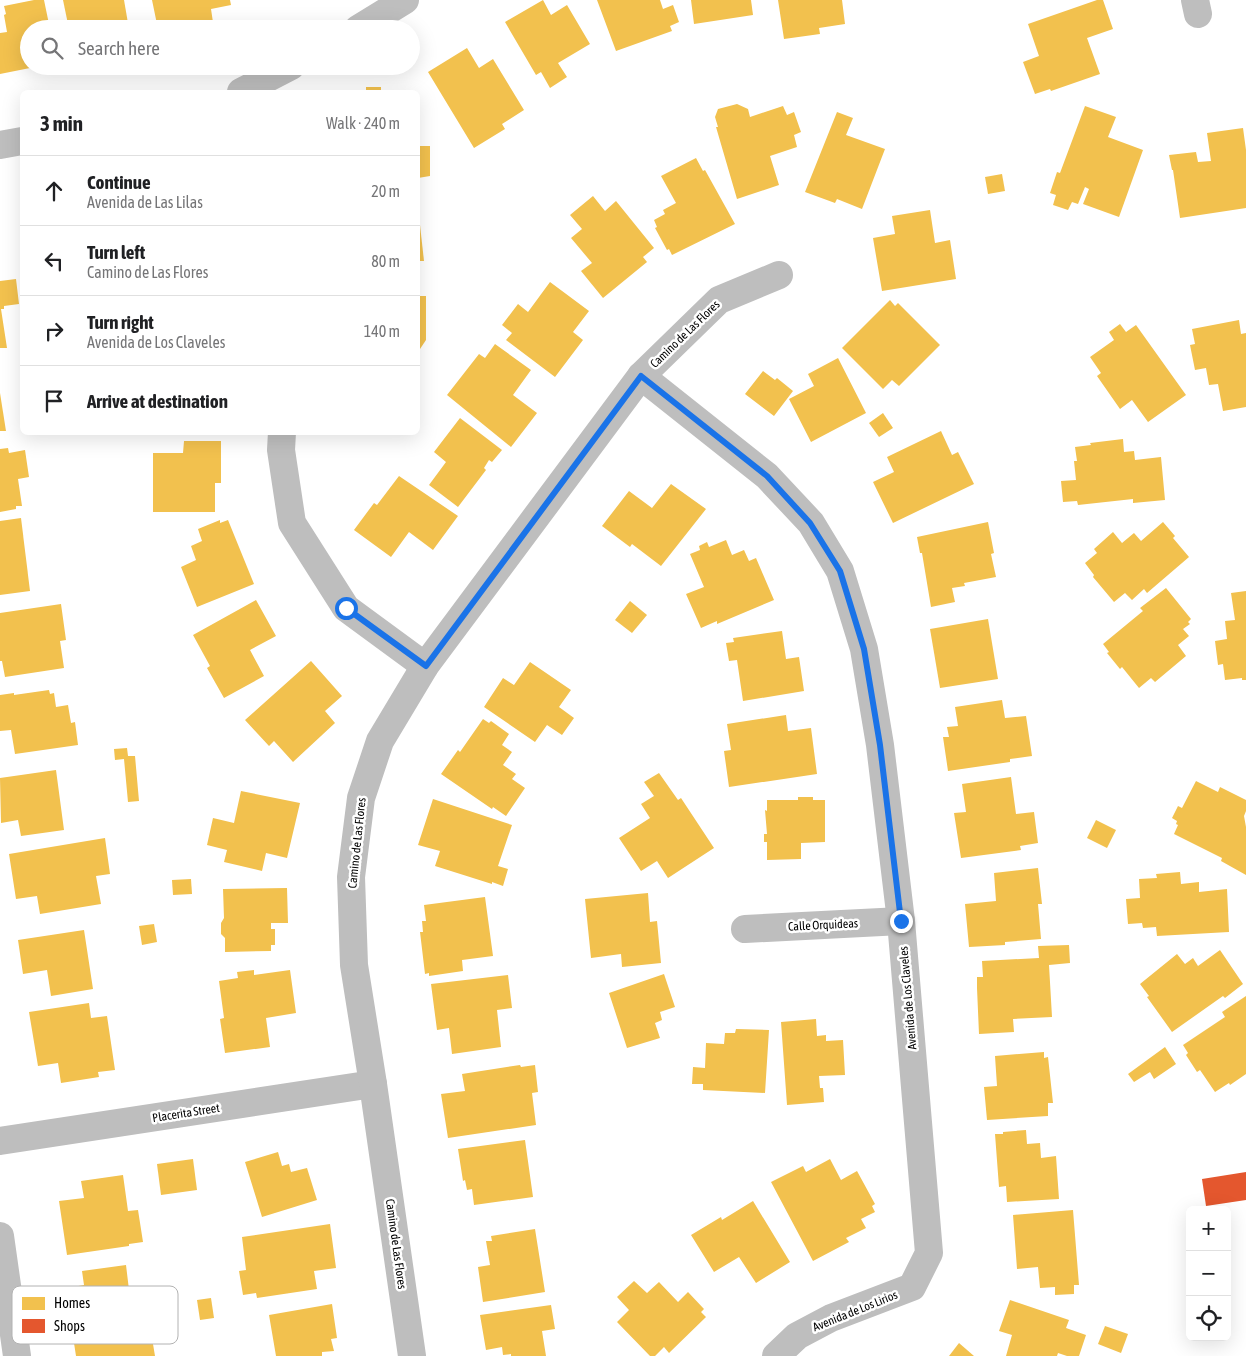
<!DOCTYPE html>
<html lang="en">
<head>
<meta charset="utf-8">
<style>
  :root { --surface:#fff; --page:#f6f6f6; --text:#202124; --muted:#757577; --line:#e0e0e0 }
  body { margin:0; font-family:"Asap Condensed",sans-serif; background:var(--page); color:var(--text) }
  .controls { position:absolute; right:15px; bottom:15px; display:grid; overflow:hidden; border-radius:8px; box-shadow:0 5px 20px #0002 }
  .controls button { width:45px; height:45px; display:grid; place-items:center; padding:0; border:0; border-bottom:1px solid var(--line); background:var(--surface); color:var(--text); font:25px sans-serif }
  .stop { position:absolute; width:15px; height:15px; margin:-11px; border:4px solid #1a73e8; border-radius:50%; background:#fff }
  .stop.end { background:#1a73e8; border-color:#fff; box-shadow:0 1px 5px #0008 }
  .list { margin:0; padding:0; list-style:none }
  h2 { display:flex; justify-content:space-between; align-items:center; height:65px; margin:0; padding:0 20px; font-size:21px }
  h2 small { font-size:16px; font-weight:400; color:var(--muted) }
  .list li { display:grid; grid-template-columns:32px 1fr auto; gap:15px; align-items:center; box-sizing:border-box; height:70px; padding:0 20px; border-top:1px solid var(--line) }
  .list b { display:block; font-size:19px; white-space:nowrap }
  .list p { margin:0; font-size:16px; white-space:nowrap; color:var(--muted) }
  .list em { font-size:16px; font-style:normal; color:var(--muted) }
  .icon { flex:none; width:28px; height:28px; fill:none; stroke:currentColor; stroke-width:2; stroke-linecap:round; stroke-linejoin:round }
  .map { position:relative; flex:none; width:1246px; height:1356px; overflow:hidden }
  .search { position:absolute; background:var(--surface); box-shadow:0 5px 20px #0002; left:20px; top:20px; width:400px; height:55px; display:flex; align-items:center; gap:12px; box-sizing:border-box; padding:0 18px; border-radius:28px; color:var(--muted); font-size:19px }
  .panel { position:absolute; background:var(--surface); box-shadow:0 5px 20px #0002; left:20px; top:90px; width:400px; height:345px; border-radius:8px }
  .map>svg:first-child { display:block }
  .homes { fill:#f2c14e }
  .shops { fill:#e4572e }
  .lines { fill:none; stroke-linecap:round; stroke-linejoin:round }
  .minor { stroke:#bebebe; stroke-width:28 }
  .route { stroke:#1a73e8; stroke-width:6 }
  .labels { text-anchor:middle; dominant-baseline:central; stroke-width:5; stroke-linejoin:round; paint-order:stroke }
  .street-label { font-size:12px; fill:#000; stroke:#fff }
  .key { fill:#fff; stroke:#b2b2b2; stroke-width:1 }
  .key-label { font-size:14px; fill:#000 }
</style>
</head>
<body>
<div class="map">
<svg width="1246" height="1356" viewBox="0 0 1246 1356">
  <rect width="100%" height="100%" fill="#fff"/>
  <g class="homes">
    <path d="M34,0h10l6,29h-21v37l6,1 -35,7v-41l7,-1 -3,-17 2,-1 -2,-8z"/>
    <path d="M63,0h61l5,29h-60z"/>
    <path d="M152,0h78l1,5 -20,4 3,20h-56z"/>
    <path d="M543,0l8,15 16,-10 23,39 -32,19 9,14 -17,11 -9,-16 -5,3 -31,-53z"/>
    <path d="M597,0h63l3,9 10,-4 6,17 -9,4 2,5 -56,20z"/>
    <path d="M691,0h60l2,15 -59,9z"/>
    <path d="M778,0h64l3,24 -26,4 1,6 -36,5z"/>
    <path d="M1097,0h6l10,29 -26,9 13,36 -49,17 -1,-2 -15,5 -12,-32 16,-6 -11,-32z"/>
    <path d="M467,48l12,20 14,-9 31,51 -22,14 3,5 -31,19 -46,-76z"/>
    <rect x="366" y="87" width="15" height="5"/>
    <path d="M737,104l11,5 2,8 33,-11 4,9 7,-3 7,20 -7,3 3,12 -27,9 9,29 -42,14 -21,-72h2l-3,-10 3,-8z"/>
    <path d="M1085,106l31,11 -8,20 35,13 -24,67 -36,-13 6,-15 -4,-2 -7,17 -6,-2 -4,8 -15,-5 3,-10 -6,-2 7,-21 3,1z"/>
    <path d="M837,112l16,6 -7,17 39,14 -23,60 -25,-10 -2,4 -30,-11z"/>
    <path d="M1243,128l3,22v58l-66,10 -7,-48h-1l-3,-15 27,-3 2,10 13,-1 -4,-28z"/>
    <path d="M418,146h12v30l-12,2z"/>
    <path d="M696,158l7,13 2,-1 30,54 -63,31 -3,-6 -2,1 -12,-22 2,-1 -3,-7 11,-6 -2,-4 13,-7 -15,-27z"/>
    <path d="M1002,174l3,17 -17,3 -3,-17z"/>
    <path d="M593,196l12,15 11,-10 38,47 -11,9 4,5 -44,36 -22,-27 11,-8 -21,-25 11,-9 -12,-14z"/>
    <path d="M930,210l5,33 15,-3 6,39 -74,12 -9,-53 22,-4 -3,-18z"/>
    <path d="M419,216l5,45h-6v-44z"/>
    <path d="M16,279l3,25 -15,2v3h-3l6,39h-7v-67z"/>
    <path d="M550,282l39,29 -16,21 10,8 -28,37 -49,-37 6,-7 -10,-8 16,-21 10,8z"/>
    <path d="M418,296h8v44l-8,12z"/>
    <path d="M890,300l5,6 3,-3 42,42 -41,41 -7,-6 -9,9 -41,-41z"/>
    <path d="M1239,320l2,14 5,-1v74l-23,4 -5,-27 -9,1 -3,-17 -11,2 -5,-25 5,-1 -3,-15z"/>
    <path d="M1120,324l6,8 10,-7 50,70 -38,27 -16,-22 -12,9 -23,-33 4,-3 -11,-16 24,-17 -5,-8z"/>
    <path d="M495,344l36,26 -18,25 24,18 -26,34 -64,-52 32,-41 6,4z"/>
    <path d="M838,358l28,55 -55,29 -22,-43 25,-13 -6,-12z"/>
    <path d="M763,371l12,9 2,-2 16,13 -19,25 -29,-22z"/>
    <path d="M0,393l6,38h-6z"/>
    <path d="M883,413l10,15 -14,9 -10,-14z"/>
    <path d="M460,418l42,32 -10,12 -3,-2 -5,8 2,2 -28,37 -29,-22 17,-23 -12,-10z"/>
    <path d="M941,431l11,24 6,-3 16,32 -81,39 -20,-41 21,-10 -7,-15z"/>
    <path d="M1123,439l1,13 10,-1 1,9 26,-3 4,43 -32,3v-4l-55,6 -1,-4 -14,1 -2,-21 15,-1 -2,-19h3l-2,-14 16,-2 -1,-2z"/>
    <path d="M184,441h37v42h-6v29h-62v-59h30z"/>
    <path d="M8,448l1,5 16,-3 4,27 -11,2 4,27h-6v3l-16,3v-63z"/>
    <path d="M399,476l59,40 -25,34 -24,-18 -18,25 -37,-27 20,-27 3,2z"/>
    <path d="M671,484l35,25 -45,57 -29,-22 -2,3 -28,-21 27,-35 23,17z"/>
    <path d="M21,518l9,73 -30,4v-74z"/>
    <path d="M220,520v3l8,-3 26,64 -57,23 -16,-40 15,-7 -5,-14 11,-5 -4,-12z"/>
    <path d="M988,522l6,31 -3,1 5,23 -32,6 1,3 -13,2 3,14 -24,5 -9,-54h-2l-3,-16z"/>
    <path d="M1163,522l12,14 -2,2 16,19 -42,36 -3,-4 -12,11 -7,-7 -11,9 -21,-25 1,-2 -9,-12 12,-10 -3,-4 19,-17 9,11 12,-10 7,8z"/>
    <path d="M726,540l6,15 12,-5 5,11 7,-3 18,42 -57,24v-3l-16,7 -15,-34 18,-7 -14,-33 10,-4 -1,-4 8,-4 2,5z"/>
    <path d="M1166,588l25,31 -3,3 2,2 -7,5 6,7 -11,9 8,11 -31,26 -4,-4 -12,10 -17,-21 -2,2 -13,-16 2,-1 -6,-8 40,-33 -3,-3z"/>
    <path d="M1246,591v89h-4v-2l-17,2 -2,-16 -5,1 -3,-24 12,-2 -2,-18 10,-1 -4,-27z"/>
    <path d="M256,600l20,36 -26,14 14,26 -40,22 -17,-30 3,-2 -17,-31z"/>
    <path d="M630,601l17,14 -15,18 -17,-13z"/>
    <path d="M61,604l5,36 -6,1 4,27 -59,9 -3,-16h-2v-48z"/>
    <path d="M988,619l10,60 -58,9 -10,-59z"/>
    <path d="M782,631l4,28 13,-2 5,34 -61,10 -6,-41 -8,1 -3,-18 8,-1 -1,-4z"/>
    <path d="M311,661l31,35 -17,15 10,12 -42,39 -19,-21 -5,5 -24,-26z"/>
    <path d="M530,662l41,28 -12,17 15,11 -12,17 -15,-10 -12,17 -51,-35 19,-29 11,7z"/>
    <path d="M49,690l1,4 4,-1 2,14 12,-2 3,18 4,-1 3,23 -63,9 -4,-24 -11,1v-36l14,-2v2z"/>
    <path d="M1002,700l3,18 21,-2 6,40 -22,3v3l-62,9 -5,-34h6l-2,-10 11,-1 -3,-19z"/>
    <path d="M786,715l2,16 23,-3 6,46 -88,13 -5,-36 7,-1 -4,-26z"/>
    <path d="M483,719l6,4 2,-2 18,13 -7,11 10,7 -9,13 13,9 -4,5 13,9 -19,28 -13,-9 -1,2 -51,-35 17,-24 2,2z"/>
    <path d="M127,748l1,8h7l4,45 -11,1 -4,-43 -9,1 -1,-11z"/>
    <path d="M56,770l8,60 -43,6 -3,-16 -17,3 -1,-45z"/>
    <path d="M659,773l19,27 3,-2 33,50 -46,30 -11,-17 -16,10 -22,-33 31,-20 -9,-14 13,-8 -10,-14z"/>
    <path d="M1011,777l5,37 18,-2 4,31 -18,3 1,4 -60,8 -7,-45 12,-1 -4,-28z"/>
    <path d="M1196,781l22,11 2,-5 26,13v11l-2,5 2,11v48l-25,-14 1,-3 -48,-24 4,-9 -2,-1 1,-3 -5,-3 6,-12 4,2z"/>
    <path d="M241,791l59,12 -13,55 -21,-5 -4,18 -38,-9 3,-12 -20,-5 6,-27 21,5z"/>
    <path d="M798,797h15v3h12v42l-24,1v16l-34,1v-18h-3v-8h3l-2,-24 2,1v-11h31z"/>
    <path d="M433,799l79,26 -14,41 10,3 -5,17 -11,-4v2l-57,-18 5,-15 -22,-6z"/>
    <path d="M1096,820l20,10 -9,18 -20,-10z"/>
    <path d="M105,838l5,36 -14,2 5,28 -61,10 -3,-18 -21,3 -7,-45z"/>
    <path d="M1038,868l4,36h-4l3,35 -36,3v3l-36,2 -4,-43 31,-3 -2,-28z"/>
    <path d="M1180,872l1,12 18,-2v10l28,-3 2,43 -72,4 -1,-9 -13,1 -1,-5 -14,1 -2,-25 14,-1 -1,-19 18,-1 -1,-4z"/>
    <path d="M191,879l1,15 -19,1 -1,-15z"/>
    <path d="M287,888l1,35h-17v6h4v16h-4v6l-46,1v-14l-4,-4v-11l3,-5 -1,-29z"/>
    <path d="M648,893l2,29 7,-1 4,42 -39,4 -1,-13 -30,4 -6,-59z"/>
    <path d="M485,897l8,59 -31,4 1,11 -34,5v-3l-4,1 -5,-42h3l-1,-11h4l-2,-16z"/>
    <path d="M154,924l3,18 -15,3 -3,-19z"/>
    <path d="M84,930l9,59 -42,7 -4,-26 -24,4 -5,-34z"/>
    <path d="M1069,945l1,18 -21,2 3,52 -39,2 1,13 -35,2 -2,-46v-11h6l-1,-16 57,-3 -1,-12z"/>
    <path d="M1220,950l23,34 -18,14 -2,-2 -51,36 -25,-35 2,-1 -9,-12 37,-30 8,10 8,-6 5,8z"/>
    <path d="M254,970v5l36,-5 6,43 -30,5 4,29 -45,6 -5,-34 4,-1 -5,-37 19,-3 -1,-6z"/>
    <path d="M664,974l11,33 -15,5 2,8 -7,3 5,15 -33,10 -18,-55z"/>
    <path d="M508,975l4,33 -15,2 4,37 -49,7 -3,-26 -12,2 -6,-46z"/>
    <path d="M1246,996v78l-16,11 -1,-2 -14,9 -15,-22 -3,2 -11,-17 2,-2 -5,-8 42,-28 -3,-5z"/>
    <path d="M89,1003l2,15 16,-2 8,54 -17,2 1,5 -38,6 -3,-20 -20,3 -9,-54z"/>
    <path d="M816,1019l1,17 9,-1v6l17,-1 2,35 -26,1 1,12h3l1,14 -37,3 -6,-83z"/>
    <path d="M736,1029l33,1 -4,63 -62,-3v-6h-11l1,-17 12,1 1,-25 18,1 1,-11h10z"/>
    <path d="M1165,1047l11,17 -22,15 -4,-7 -16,10 -6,-8z"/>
    <path d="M1044,1052v6l4,-1 5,46h-5v13l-61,4 -3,-33 13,-1 -2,-30z"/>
    <path d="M520,1065l1,2 14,-2 3,27 -6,1 4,32 -88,13 -7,-44 24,-3 -3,-17z"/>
    <path d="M1026,1130l1,14 13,-1 1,15 15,-2 3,43 -52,3 -1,-16 -7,1 -4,-53h8v-2z"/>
    <path d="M525,1140l8,57 -59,8 -2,-16 -5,1 -2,-10 -2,1 -5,-32z"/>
    <path d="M278,1152l4,14 7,-2 2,8 16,-4 10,32 -55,17 -17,-55z"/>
    <path d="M193,1159l4,31 -36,5 -4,-31z"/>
    <path d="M830,1159l11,21 16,-9 18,33 -3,2 3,6 -14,7 5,9 -20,10 3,4 -36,19 -42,-79 32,-16 3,6z"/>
    <path d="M123,1175l5,36 10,-1 5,32 -14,2v2l-62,9 -8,-54 25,-3 -3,-17z"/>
    <path d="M753,1201l37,61 -34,21 -17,-26 -25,15 -23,-37 30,-18 1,3z"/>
    <path d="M1073,1210l6,75h-5v9l-19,1v-8l-15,1 -2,-21 -21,2 -4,-54z"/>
    <path d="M330,1224l6,44 -22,3 3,18 -60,9 -1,-5 -13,2 -4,-24 7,-1 -4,-33z"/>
    <path d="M535,1229l10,63 -62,10 -5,-35 12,-2 -4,-24h6l-1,-5z"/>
    <path d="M126,1265l7,58 -61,8 -5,-43 17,-3 -2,-14z"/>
    <path d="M634,1281l13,12 12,-11 19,20 10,-10 16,17 -3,3 5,5 -37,36 -5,-6 -9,9h-5l-33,-34 12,-12 -12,-13z"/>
    <path d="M211,1298l3,20 -14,2 -3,-20z"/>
    <path d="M1010,1300l59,20 -3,8 20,7 -7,21h-12l-9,-3 -1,3h-51l6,-21 -13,-4z"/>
    <path d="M332,1304l5,34 -6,1 3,12 -12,1v4h-46l-7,-41z"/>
    <path d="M551,1305l4,24 -13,2 4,25h-35v-2l-8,1 -1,-8 -16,3 -6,-35z"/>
    <path d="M1105,1326l23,8 -7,19 -23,-9z"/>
    <path d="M135,1335l1,4 8,-2 9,7 2,12h-79l-2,-13z"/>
    <path d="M959,1343l15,13h-25z"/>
  </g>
  <path class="shops" d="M1246,1172v28l-40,6 -4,-27z"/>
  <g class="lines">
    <g class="minor">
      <path d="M1195,0l3,14"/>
      <path d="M358,29l47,-29"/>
      <path d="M241,92l50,-26"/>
      <path d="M0,145l22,-4"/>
      <path d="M641,376l126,100 44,47 29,48 24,78 16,96 21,176 28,332 -17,34 -81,31 -34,18 -21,20"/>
      <path d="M282,432l-1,18 11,73 54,85 79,58"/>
      <path d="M745,929l156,-8"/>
      <path d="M0,1141l373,-57"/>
      <path d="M0,1236l17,120"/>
      <path d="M412,1356l-39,-272 -19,-119 -3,-88 10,-79 19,-57 45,-75 216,-290 78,-76 60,-25"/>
    </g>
  </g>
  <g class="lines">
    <path class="route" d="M346,608l80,58 215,-290 126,100 43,47 30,48 24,78 16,96 21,176"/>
  </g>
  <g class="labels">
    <g class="street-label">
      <text transform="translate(685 334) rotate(-44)">Camino de Las Flores</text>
      <text transform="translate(357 843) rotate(-84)">Camino de Las Flores</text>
      <text transform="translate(823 925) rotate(-3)">Calle Orquideas</text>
      <text transform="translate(908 998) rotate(-95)">Avenida de Los Claveles</text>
      <text transform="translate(186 1113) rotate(-9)">Placerita Street</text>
      <text transform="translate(396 1244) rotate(82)">Camino de Las Flores</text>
      <text transform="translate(855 1311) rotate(-22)">Avenida de Los Lirios</text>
    </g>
  </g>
  <rect x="12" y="1286" width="166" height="58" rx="8" class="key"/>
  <rect x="22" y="1297" width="23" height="13" fill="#f2c14e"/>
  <rect x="22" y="1319" width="23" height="14" fill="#e4572e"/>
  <g class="key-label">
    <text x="54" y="1308">Homes</text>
    <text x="54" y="1331">Shops</text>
  </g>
</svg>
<div class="controls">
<button>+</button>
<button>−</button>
<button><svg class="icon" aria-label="locate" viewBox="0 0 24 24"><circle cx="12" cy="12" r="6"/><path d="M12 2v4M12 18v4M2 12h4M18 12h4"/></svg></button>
</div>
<div class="stop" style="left:346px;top:608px"></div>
<div class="stop end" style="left:901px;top:921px"></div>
<div class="search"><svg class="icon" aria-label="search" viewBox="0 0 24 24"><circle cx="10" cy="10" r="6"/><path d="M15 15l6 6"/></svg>Search here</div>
<section class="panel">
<h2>3 min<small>Walk · 240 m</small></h2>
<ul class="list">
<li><svg class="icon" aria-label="ahead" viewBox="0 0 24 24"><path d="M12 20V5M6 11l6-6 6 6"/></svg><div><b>Continue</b><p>Avenida de Las Lilas</p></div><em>20 m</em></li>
<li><svg class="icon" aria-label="left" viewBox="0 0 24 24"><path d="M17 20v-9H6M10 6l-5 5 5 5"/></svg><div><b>Turn left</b><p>Camino de Las Flores</p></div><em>80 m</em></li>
<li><svg class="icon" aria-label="right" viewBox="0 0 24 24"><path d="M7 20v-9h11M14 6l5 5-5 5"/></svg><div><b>Turn right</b><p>Avenida de Los Claveles</p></div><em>140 m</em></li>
<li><svg class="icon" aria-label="arrive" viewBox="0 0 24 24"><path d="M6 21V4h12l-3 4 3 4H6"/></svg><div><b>Arrive at destination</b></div></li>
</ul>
</section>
</div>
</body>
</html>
